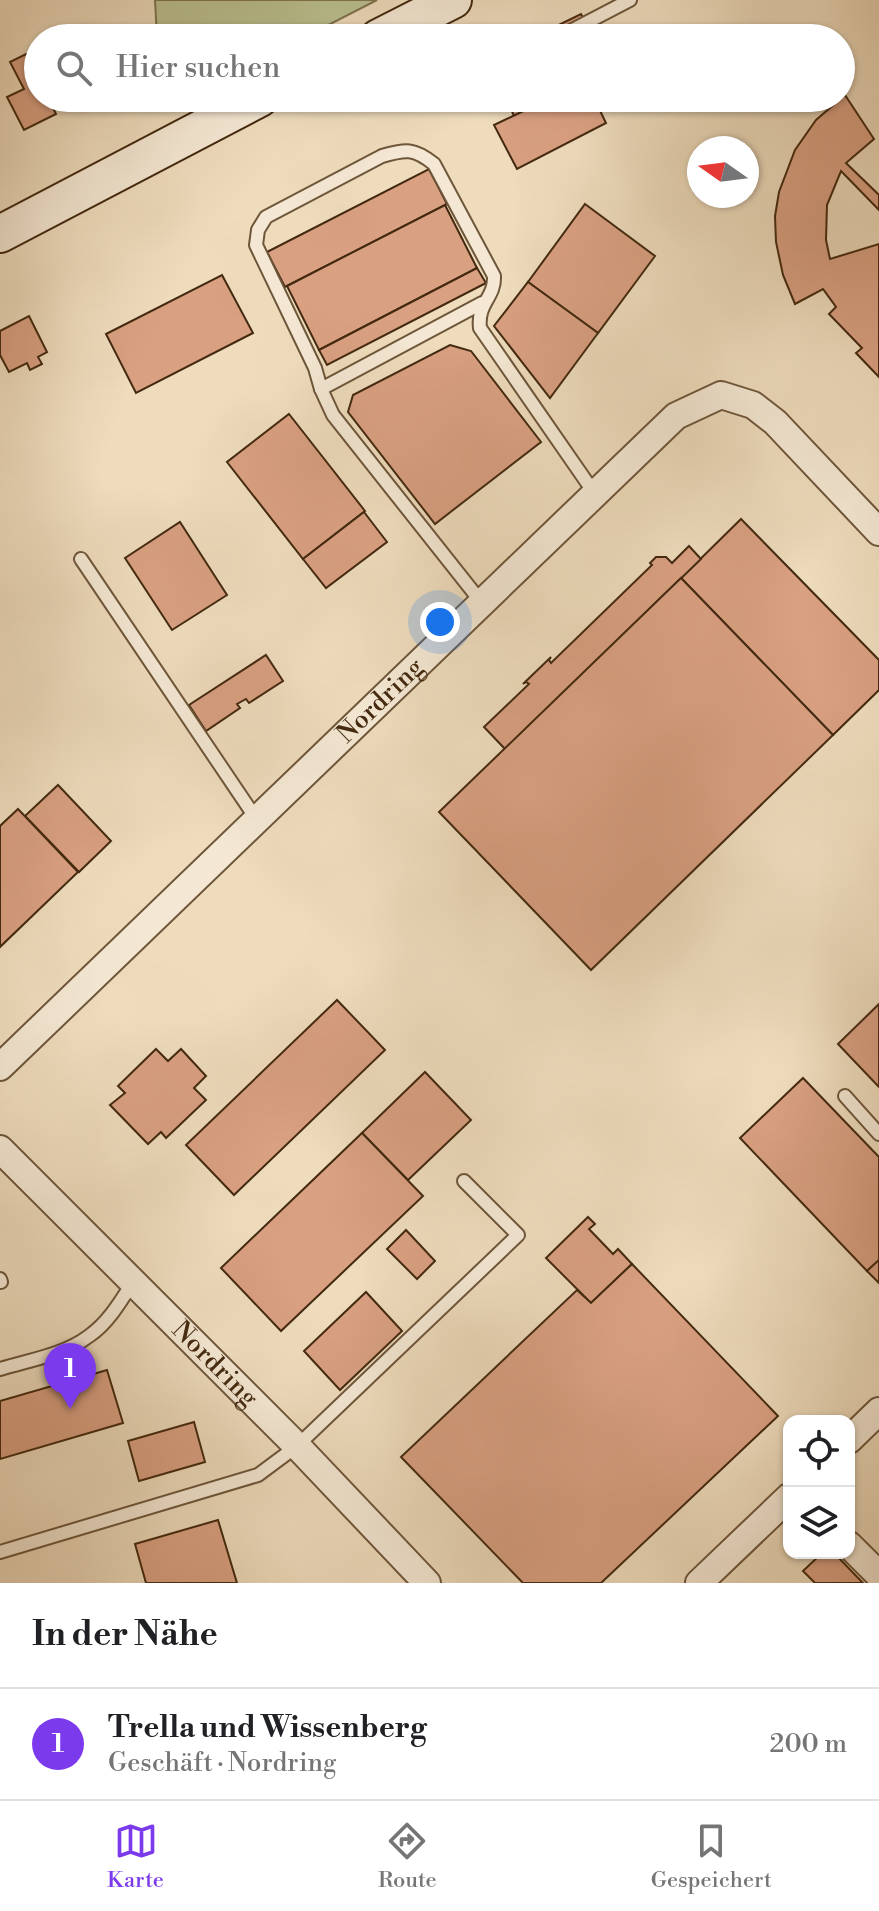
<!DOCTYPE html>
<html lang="de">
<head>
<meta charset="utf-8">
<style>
  :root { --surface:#fff; --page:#f6f6f6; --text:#202124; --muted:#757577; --line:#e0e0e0; --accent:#7c3aed }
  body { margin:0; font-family:"Libre Bodoni",serif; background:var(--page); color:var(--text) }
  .controls { position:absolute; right:24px; bottom:24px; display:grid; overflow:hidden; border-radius:16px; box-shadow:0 2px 6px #0004 }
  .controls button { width:72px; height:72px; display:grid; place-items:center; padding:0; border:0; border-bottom:2px solid var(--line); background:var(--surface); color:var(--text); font:40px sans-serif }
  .compass { position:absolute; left:687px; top:136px; width:72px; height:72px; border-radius:50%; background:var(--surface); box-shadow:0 2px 6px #0004; rotate:284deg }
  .you { position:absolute; left:440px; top:622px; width:28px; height:28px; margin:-20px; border:6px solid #fff; border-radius:50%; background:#1a73e8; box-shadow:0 0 0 12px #1a73e833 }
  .badge { display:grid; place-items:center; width:52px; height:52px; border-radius:50%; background:var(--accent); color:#fff; font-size:26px; font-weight:700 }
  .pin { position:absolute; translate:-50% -66px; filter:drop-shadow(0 2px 4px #0008) }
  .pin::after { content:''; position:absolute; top:42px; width:28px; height:24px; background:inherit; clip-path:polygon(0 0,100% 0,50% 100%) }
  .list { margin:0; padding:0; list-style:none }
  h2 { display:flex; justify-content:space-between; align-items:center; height:104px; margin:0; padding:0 32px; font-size:34px }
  h2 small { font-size:26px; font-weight:400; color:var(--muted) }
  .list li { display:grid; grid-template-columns:52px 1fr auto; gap:24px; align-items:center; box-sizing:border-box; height:112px; padding:0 32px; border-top:2px solid var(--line) }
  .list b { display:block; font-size:30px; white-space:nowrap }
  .list p { margin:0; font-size:26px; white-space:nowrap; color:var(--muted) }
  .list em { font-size:26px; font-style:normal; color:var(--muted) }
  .icon { flex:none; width:44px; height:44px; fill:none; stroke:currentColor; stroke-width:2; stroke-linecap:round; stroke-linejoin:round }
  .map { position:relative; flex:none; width:879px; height:1583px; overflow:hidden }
  .search { position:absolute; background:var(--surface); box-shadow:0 2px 6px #0004; left:24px; right:24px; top:24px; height:88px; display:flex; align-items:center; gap:20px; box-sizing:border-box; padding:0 28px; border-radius:44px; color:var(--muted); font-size:30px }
  .sheet { height:216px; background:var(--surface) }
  nav { display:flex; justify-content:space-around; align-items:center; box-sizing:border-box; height:112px; border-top:2px solid var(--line); background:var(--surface); font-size:22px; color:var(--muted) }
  nav a { display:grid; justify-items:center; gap:4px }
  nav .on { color:var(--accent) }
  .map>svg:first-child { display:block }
  .green { fill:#bac090; stroke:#7e7450; stroke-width:2 }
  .building { fill:#d9a082; stroke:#43290f; stroke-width:2 }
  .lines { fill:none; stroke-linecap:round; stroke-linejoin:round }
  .lane-casing { stroke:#6e563a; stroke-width:16 }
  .street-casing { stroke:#6e563a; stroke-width:30 }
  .secondary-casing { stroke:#43290f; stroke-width:40 }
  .lane { stroke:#f4e8d4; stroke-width:12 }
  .street { stroke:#f4e8d4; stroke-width:26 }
  .secondary { stroke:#f4e8d4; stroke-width:36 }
  .labels { text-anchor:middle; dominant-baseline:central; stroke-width:8; stroke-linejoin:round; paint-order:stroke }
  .street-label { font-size:26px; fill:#43290f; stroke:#f4e8d4 }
</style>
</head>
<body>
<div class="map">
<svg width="879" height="1583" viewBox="0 0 879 1583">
  <rect width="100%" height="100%" fill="#eedcbd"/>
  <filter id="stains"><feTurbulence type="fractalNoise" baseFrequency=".0025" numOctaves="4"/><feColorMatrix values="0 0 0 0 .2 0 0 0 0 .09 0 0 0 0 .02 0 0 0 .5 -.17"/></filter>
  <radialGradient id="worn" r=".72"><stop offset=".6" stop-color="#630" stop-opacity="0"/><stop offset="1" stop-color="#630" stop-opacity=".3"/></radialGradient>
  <path class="green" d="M155,0h222l-74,38h-146z"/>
  <g class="building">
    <path d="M581,14l12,24h-61z"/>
    <path d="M26,54l12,24v20h10l8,16 -32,16 -17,-33 17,-8 -14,-27z"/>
    <path d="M845,95l29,44 -28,24 33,32v15l-38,-39 -14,34 -1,35 4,19 49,-15v133l-23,-24 6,-5 -33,-34 7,-7 -13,-18 -28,15 -12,-29 -7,-33 -1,-26 4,-24 16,-42 21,-30z"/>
    <path d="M506,98h45l-37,18z"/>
    <path d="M551,98h43l12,25 -89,46 -23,-44z"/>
    <path d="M429,169l18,35 -162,83 -18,-35z"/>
    <path d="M585,204l70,52 -57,77 -70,-51z"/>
    <path d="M445,205l32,63 -158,82 -32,-64z"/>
    <path d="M477,268l9,15 -159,82 -8,-15z"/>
    <path d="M222,275l31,58 -117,60 -30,-59z"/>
    <path d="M528,282l70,51 -48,65 -56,-72z"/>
    <path d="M29,316l18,36 -9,5 4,7 -12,6 -3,-7 -18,9 -9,-17v-24z"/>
    <path d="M450,345l21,6 70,91 -106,82 -87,-112 5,-17z"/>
    <path d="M289,414l76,97 -62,48 -76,-97z"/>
    <path d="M364,512l23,30 -61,46 -23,-29z"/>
    <path d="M741,519l138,141v30l-46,45 -152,-157z"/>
    <path d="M180,522l47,73 -55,35 -47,-72z"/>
    <path d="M689,546l12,13 -196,190 -21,-22 45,-43 -3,-2 -3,2 28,-27 -2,3 2,3 101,-98 -2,-2 6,-6h10l6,6z"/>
    <path d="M681,578l152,157 -242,235 -152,-158z"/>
    <path d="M266,655l17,26 -34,22 -3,-4 -9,5 3,4 -34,23 -17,-26z"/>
    <path d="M58,785l53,56 -32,31 -54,-56z"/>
    <path d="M18,809l60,63 -78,75v-121z"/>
    <path d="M337,1000l48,50 -151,145 -48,-50z"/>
    <path d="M879,1004v83l-41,-43z"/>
    <path d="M156,1049l12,12 13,-12 25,27 -12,12 12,12 -40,38 -5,-6 -13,12 -38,-39 15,-12 -7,-7z"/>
    <path d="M425,1072l46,48 -63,60 -46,-47z"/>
    <path d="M803,1078l76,79v103l-12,11 -127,-133z"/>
    <path d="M362,1133l61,63 -142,135 -60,-63z"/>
    <path d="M588,1217l7,7 -6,5 24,25 5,-5 14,15 -41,39 -45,-45z"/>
    <path d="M406,1230l29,31 -18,18 -30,-30z"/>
    <path d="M879,1260v23l-12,-12z"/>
    <path d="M632,1264l146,152 -177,167h-78l-122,-126 176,-167 14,13z"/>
    <path d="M366,1292l36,39 -62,59 -36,-39z"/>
    <path d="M107,1370l16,53 -123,36v-58z"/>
    <path d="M194,1422l11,40 -66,19 -11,-40z"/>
    <path d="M218,1520l19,63h-91l-11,-39z"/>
    <path d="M822,1553h12l29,30h-48l-12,-12z"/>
  </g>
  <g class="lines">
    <g class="lane-casing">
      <g id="lane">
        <path d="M557,38l73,-38"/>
        <path d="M321,389l161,-86"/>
        <path d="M81,559l176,261"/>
        <path d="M482,603l-149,-188 -12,-26 -6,-21 -59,-123 2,-15 8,-13 116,-61c24,-7 32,-8 52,8l60,112c1,22 -17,27 -14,52l115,166"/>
        <path d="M845,1096l34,38"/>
        <path d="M0,1279l1,3"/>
        <path d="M0,1369c29,-9 64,-14 89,-33 19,-13 32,-35 44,-54"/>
        <path d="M0,1552l258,-77 39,-29 221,-211 -54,-54"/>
      </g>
    </g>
    <g class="street-casing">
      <g id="street">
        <path id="s1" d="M0,1067l676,-651 45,-21 32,10 22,17 104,110"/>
        <path id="s2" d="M0,1149l297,297 130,137"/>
        <path d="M849,1440l30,-29"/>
        <path d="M849,1545l30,30"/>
        <path d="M699,1583l90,-86"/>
      </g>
    </g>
    <g class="secondary-casing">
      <g id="secondary">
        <path d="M378,38l75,-38"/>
        <path d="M0,234l260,-136"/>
      </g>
    </g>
    <use href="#lane" class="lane"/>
    <use href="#street" class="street"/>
    <use href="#secondary" class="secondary"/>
  </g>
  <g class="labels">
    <g class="street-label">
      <text stroke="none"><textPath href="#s1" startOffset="528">Nordring</textPath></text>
      <text stroke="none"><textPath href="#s2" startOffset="304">Nordring</textPath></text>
    </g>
  </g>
  <rect width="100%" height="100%" filter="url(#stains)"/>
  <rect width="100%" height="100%" fill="url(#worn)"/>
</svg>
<div class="controls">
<button><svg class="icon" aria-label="locate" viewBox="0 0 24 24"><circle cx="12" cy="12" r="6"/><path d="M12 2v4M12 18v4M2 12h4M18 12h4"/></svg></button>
<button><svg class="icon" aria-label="layers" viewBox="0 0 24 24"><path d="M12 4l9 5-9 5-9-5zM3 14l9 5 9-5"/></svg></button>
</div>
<svg class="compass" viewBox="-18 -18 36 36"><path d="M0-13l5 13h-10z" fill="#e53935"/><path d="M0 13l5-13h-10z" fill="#757577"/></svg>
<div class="you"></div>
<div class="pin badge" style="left:70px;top:1409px">1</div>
<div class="search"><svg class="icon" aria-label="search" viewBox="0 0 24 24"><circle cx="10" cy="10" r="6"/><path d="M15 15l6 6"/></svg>Hier suchen</div>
</div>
<section class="sheet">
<h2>In der Nähe<small></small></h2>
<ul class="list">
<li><span class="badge">1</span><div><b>Trella und Wissenberg</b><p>Geschäft · Nordring</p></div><em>200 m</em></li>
</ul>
</section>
<nav>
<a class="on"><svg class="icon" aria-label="map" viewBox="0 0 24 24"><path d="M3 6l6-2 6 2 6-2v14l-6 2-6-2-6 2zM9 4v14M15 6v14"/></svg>Karte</a>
<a><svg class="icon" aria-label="directions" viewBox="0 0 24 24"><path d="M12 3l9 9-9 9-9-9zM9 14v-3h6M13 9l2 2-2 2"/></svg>Route</a>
<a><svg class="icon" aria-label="saved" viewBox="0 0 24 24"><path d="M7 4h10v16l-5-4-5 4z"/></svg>Gespeichert</a>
</nav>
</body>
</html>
